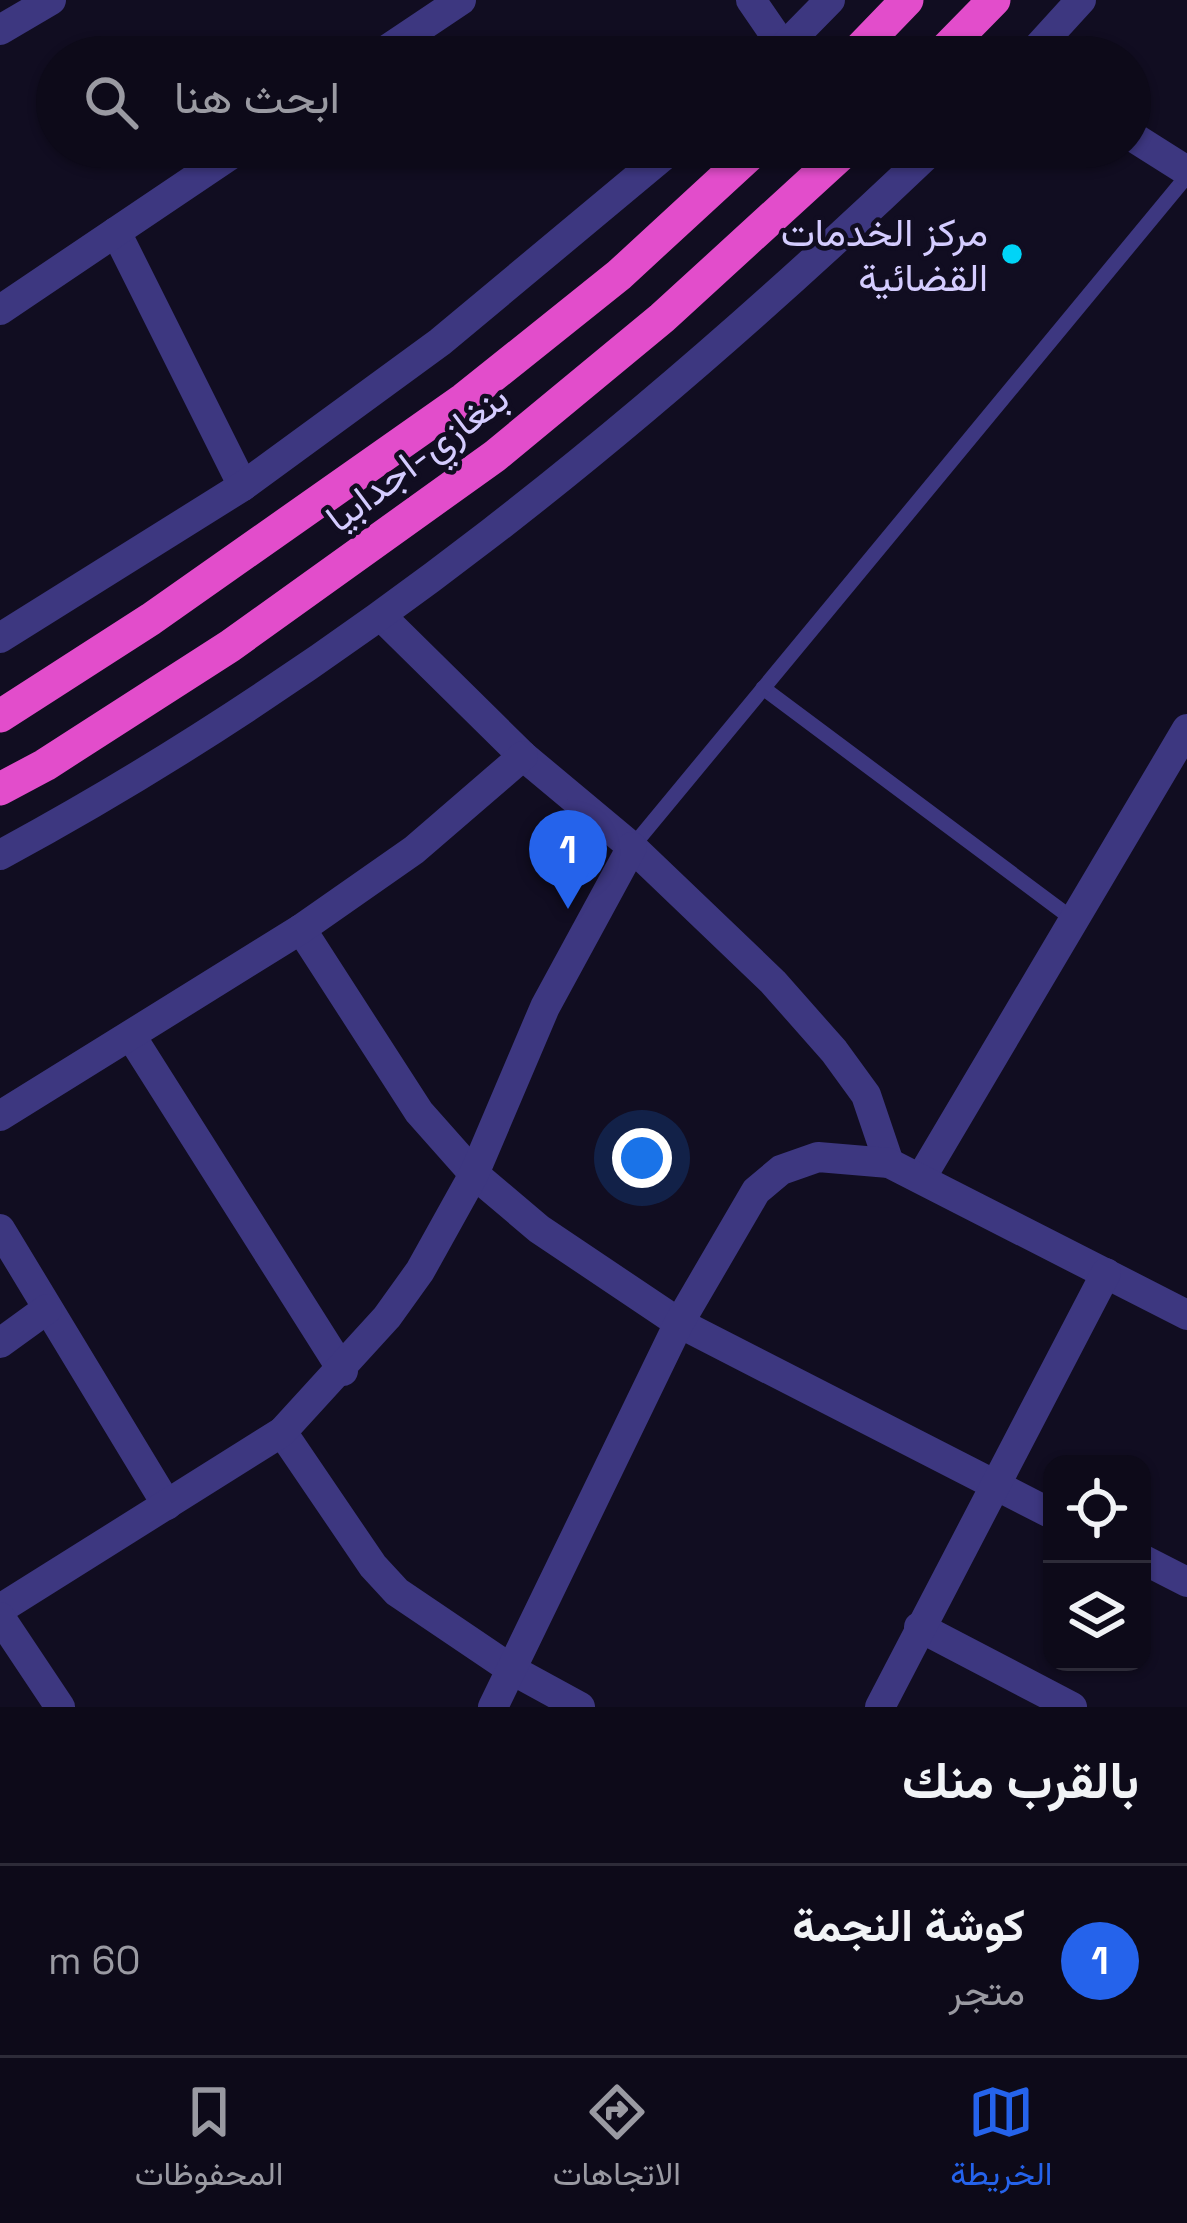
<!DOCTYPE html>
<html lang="ar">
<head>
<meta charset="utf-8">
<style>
  :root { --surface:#0d0a19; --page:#1b1826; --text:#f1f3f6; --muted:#9a9aa2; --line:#2d2b38; --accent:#2563eb }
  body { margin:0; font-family:"Space Grotesk",Vazirmatn,sans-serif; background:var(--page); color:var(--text); direction:rtl }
  .controls { position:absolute; right:36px; bottom:36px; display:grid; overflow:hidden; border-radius:24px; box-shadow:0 3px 9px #0004 }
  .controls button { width:108px; height:108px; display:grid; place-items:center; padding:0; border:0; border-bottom:3px solid var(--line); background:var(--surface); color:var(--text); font:60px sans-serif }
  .you { position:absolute; left:642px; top:1158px; width:42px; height:42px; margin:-30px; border:9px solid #fff; border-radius:50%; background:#1a73e8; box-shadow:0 0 0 18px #1a73e833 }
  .badge { display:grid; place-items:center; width:78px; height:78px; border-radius:50%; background:var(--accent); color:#fff; font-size:39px; font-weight:700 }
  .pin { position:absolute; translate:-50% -99px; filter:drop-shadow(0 3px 6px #0008) }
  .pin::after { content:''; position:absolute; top:63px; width:42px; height:36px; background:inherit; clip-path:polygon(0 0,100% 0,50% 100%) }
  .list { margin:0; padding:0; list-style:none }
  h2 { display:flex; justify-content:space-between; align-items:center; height:156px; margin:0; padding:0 48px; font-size:51px }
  h2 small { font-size:39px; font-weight:400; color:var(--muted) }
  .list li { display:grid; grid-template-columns:78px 1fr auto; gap:36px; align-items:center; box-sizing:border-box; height:192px; padding:0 48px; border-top:3px solid var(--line) }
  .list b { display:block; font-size:45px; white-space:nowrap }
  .list p { margin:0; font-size:39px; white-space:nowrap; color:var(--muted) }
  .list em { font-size:39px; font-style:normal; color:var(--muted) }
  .icon { flex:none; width:66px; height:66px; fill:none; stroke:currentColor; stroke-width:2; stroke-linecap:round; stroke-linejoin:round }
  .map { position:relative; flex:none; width:1187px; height:1707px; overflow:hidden; direction:ltr }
  .search { position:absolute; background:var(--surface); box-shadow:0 3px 9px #0004; left:36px; right:36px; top:36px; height:132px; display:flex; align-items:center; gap:30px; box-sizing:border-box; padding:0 42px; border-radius:66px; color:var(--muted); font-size:45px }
  .sheet { height:348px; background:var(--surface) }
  nav { display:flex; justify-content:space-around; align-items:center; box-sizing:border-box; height:168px; border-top:3px solid var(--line); background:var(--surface); font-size:33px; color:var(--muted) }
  nav a { display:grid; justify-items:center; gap:6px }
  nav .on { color:var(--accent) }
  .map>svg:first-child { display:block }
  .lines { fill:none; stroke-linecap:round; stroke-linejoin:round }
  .service { stroke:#3d3780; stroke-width:15 }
  .minor { stroke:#3d3780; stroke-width:30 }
  .tertiary { stroke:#3d3780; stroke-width:30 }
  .trunk { stroke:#e24dcb; stroke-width:33 }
  .poi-dot { fill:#00d4f7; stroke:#110d21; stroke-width:4.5 }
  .labels { text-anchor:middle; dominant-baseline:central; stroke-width:9; stroke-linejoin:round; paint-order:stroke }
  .poi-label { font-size:39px; fill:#d4ccff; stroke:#110d21; text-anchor:end }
  .street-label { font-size:39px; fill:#d4ccff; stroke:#110d21 }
</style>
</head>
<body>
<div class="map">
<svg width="1187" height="1707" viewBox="0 0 1187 1707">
  <rect width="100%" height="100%" fill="#110d21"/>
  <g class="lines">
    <g class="service">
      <path d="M763,688l311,232"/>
      <path d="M632,847l555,-671"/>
    </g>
    <g class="minor">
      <path d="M751,0l33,48"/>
      <path d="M0,30l51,-30"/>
      <path d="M376,57l85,-57"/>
      <path d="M1130,135l57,36"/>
      <path d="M116,232l127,254"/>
      <path d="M0,310l242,-163"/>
      <path d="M382,617l141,139 109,91 141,135 61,69 32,44 23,68"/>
      <path d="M301,929l118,183 55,62 65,55 140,94 373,191"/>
      <path d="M131,1036l212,335"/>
      <path d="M0,1116l301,-187 113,-79 109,-94"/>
      <path d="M921,1178l266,-449"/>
      <path d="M0,1229l167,276"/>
      <path d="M0,1343l47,-34"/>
      <path d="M282,1432l91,134 24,26 117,79 66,36"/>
      <path d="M1142,1559l45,23"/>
      <path d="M0,1609l282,-177 105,-115 33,-46 54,-97 71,-167 87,-160"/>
      <path d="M0,1617l60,90"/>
      <path d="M919,1627l153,80"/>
      <path d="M493,1707l186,-384 77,-132 25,-21 37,-13 71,6 298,152"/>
      <path d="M880,1707l226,-434"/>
    </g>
    <g class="tertiary">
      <path d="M774,57l56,-57"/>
      <path d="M1029,57l52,-57"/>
      <path d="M0,638l243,-152 197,-144 234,-195"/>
      <path d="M0,855c347,-187 651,-437 935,-708"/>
    </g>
    <g class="trunk">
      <path d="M852,57l55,-57"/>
      <path d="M938,57l56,-57"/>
      <path d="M0,716l151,-97 313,-220 155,-124 139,-128"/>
      <path d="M0,789l45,-24 185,-119 265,-190 167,-138 187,-171"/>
    </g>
  </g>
  <circle class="poi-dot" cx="1012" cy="254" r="12"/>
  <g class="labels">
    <g class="poi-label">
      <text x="988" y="232">مركز الخدمات<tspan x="988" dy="45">القضائية</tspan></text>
    </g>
    <g class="street-label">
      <text transform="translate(417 458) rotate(-37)">بنغازي-اجدابيا</text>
    </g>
  </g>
</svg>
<div class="controls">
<button><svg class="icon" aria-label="locate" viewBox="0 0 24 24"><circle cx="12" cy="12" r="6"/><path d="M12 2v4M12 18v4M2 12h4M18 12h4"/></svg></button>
<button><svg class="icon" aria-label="layers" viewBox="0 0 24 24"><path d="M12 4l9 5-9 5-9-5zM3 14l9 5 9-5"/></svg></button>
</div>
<div class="you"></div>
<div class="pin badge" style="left:568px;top:909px">1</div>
<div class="search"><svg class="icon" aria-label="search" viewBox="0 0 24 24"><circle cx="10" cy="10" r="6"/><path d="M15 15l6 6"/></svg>ابحث هنا</div>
</div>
<section class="sheet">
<h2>بالقرب منك<small></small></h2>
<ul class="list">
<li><span class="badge">1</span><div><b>كوشة النجمة</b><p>متجر</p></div><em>60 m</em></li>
</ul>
</section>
<nav>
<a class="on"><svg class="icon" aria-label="map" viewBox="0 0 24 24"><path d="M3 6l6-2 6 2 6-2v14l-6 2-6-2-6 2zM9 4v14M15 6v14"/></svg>الخريطة</a>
<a><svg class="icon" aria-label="directions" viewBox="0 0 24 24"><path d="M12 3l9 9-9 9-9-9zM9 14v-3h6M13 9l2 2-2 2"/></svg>الاتجاهات</a>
<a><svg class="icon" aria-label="saved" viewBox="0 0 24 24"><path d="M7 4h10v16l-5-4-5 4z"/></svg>المحفوظات</a>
</nav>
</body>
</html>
